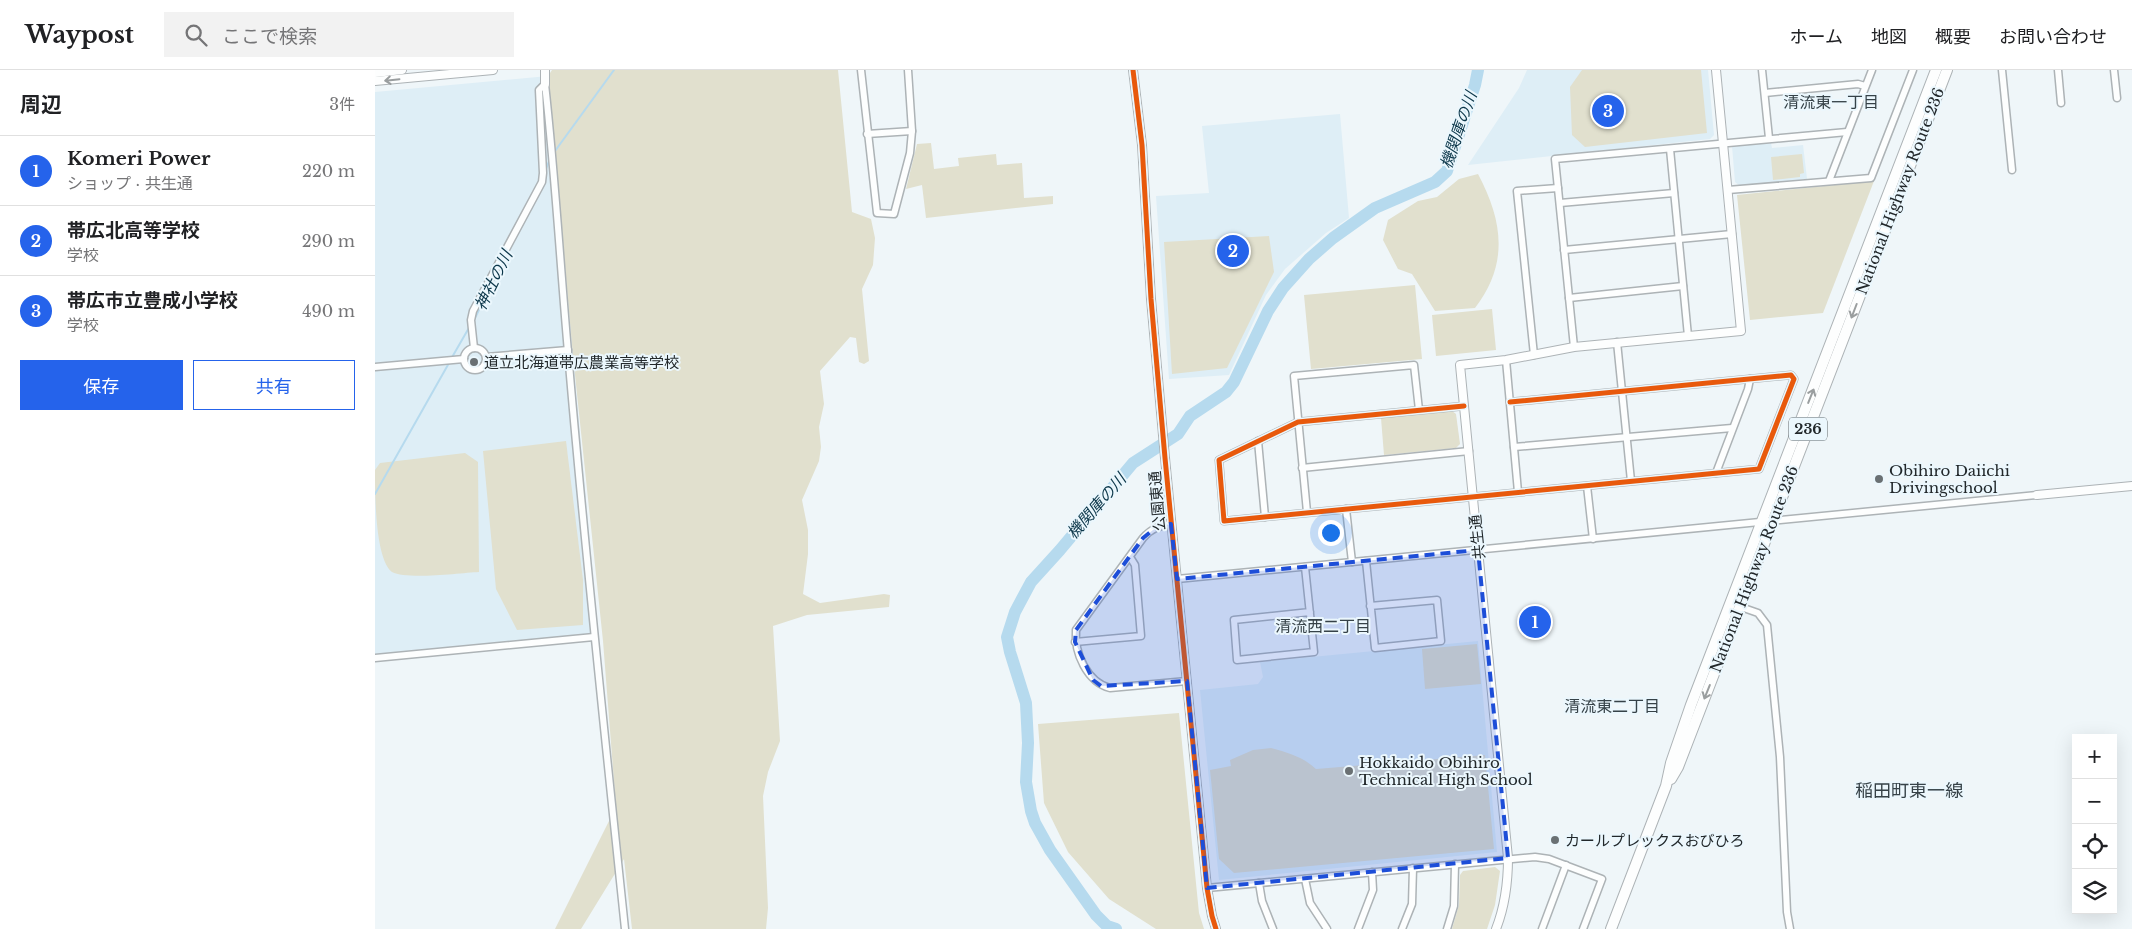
<!DOCTYPE html>
<html lang="ja">
<head>
<meta charset="utf-8">
<style>
  :root { --surface:#fff; --page:#f2f2f2; --text:#202124; --muted:#757577; --line:#e0e0e0; --accent:#2563eb }
  body { margin:0; font-family:"Libre Baskerville","Noto Sans JP",serif; background:var(--page); color:var(--text) }
  .controls { position:absolute; right:15px; bottom:15px; display:grid; overflow:hidden; border-radius:0px; box-shadow:0 5px 20px #0002 }
  .controls button { width:45px; height:45px; display:grid; place-items:center; padding:0; border:0; border-bottom:1px solid var(--line); background:var(--surface); color:var(--text); font:25px sans-serif }
  .you { position:absolute; left:955px; top:462px; width:18px; height:18px; margin:-12px; border:4px solid #fff; border-radius:50%; background:#1a73e8; box-shadow:0 0 0 8px #1a73e833 }
  .badge { display:grid; place-items:center; width:32px; height:32px; border-radius:50%; background:var(--accent); color:#fff; font-size:16px; font-weight:700 }
  .pin { position:absolute; translate:-50% -50%; border:2px solid #fff; box-shadow:0 1px 5px #0006 }
  .list { margin:0; padding:0; list-style:none }
  h2 { display:flex; justify-content:space-between; align-items:center; height:65px; margin:0; padding:0 20px; font-size:21px }
  h2 small { font-size:16px; font-weight:400; color:var(--muted) }
  .list li { display:grid; grid-template-columns:32px 1fr auto; gap:15px; align-items:center; box-sizing:border-box; height:70px; padding:0 20px; border-top:1px solid var(--line) }
  .list b { display:block; font-size:19px; white-space:nowrap }
  .list p { margin:0; font-size:16px; white-space:nowrap; color:var(--muted) }
  .list em { font-size:16px; font-style:normal; color:var(--muted) }
  .actions { display:flex; gap:10px; padding:15px 20px }
  .actions a { flex:1; padding:11px 0; border:1px solid var(--accent); border-radius:0px; text-align:center; font-size:18px; color:var(--accent) }
  .actions .main { background:var(--accent); color:#fff }
  .icon { flex:none; width:28px; height:28px; fill:none; stroke:currentColor; stroke-width:2; stroke-linecap:round; stroke-linejoin:round }
  .map { position:relative; flex:none; width:1757px; height:859px; overflow:hidden }
  header { display:flex; align-items:center; gap:30px; box-sizing:border-box; height:70px; padding:0 25px; background:var(--surface); border-bottom:1px solid var(--line) }
  header strong { font-size:24px }
  nav { display:flex; gap:28px; margin-inline-start:auto; font-size:18px }
  .search { width:350px; height:45px; background:var(--page); display:flex; align-items:center; gap:12px; box-sizing:border-box; padding:0 18px; border-radius:0px; color:var(--muted); font-size:19px }
  main { display:flex }
  aside { flex:1; background:var(--surface) }
  .map>svg:first-child { display:block }
  .built { fill:#deeef6 }
  .green { fill:#e1e0ce }
  .lines { fill:none; stroke-linecap:round; stroke-linejoin:round }
  .stream { stroke:#b6daee; stroke-width:2 }
  .river { stroke:#b6daee; stroke-width:12 }
  .minor-casing { stroke:#adb3b6; stroke-width:9 }
  .tertiary-casing { stroke:#adb3b6; stroke-width:10 }
  .trunk-casing { stroke:#adb3b6; stroke-width:12 }
  .minor { stroke:#fdfefe; stroke-width:6 }
  .tertiary { stroke:#fdfefe; stroke-width:8 }
  .trunk { stroke:#fdfefe; stroke-width:10 }
  .cycleway-casing { stroke:#ebf7fd; stroke-width:8 }
  .cycleway { stroke:#e8590c; stroke-width:5 }
  .oneway { stroke:#9a9e9f }
  .marked { fill:#1d4ed8; fill-opacity:0.2; stroke:#1d4ed8; stroke-width:4; stroke-dasharray:10 6; stroke-linejoin:round }
  .poi-dot { fill:#6a7073; stroke:#ebf7fd; stroke-width:2 }
  .labels { text-anchor:middle; dominant-baseline:central; stroke-width:4; stroke-linejoin:round; paint-order:stroke }
  .shield { fill:#ebf7fd; stroke:#5e666a; stroke-width:1 }
  .shield-label { font-size:14px; font-weight:bold; fill:#22282b }
  .street-label { font-size:15px; fill:#22282b; stroke:#ebf7fd }
  .poi-label { font-size:15px; fill:#22282b; stroke:#ebf7fd; text-anchor:start }
  .neighbourhood-label { font-size:16px; fill:#364248; stroke:#ebf7fd }
  .water-label { font-size:16px; font-style:italic; fill:#0c374a; stroke:#ebf7fd }
  .quarter-label { font-size:18px; fill:#364248; stroke:#ebf7fd }
</style>
</head>
<body>
<header>
<strong>Waypost</strong>
<div class="search"><svg class="icon" aria-label="search" viewBox="0 0 24 24"><circle cx="10" cy="10" r="6"/><path d="M15 15l6 6"/></svg>ここで検索</div>
<nav><a>ホーム</a><a>地図</a><a>概要</a><a>お問い合わせ</a></nav>
</header>
<main>
<aside>
<h2>周辺<small>3件</small></h2>
<ul class="list">
<li><span class="badge">1</span><div><b>Komeri Power</b><p>ショップ · 共生通</p></div><em>220 m</em></li>
<li><span class="badge">2</span><div><b>帯広北高等学校</b><p>学校</p></div><em>290 m</em></li>
<li><span class="badge">3</span><div><b>帯広市立豊成小学校</b><p>学校</p></div><em>490 m</em></li>
</ul>
<div class="actions"><a class="main">保存</a><a>共有</a></div>
</aside>
<div class="map">
<svg width="1757" height="859" viewBox="0 0 1757 859">
  <rect width="100%" height="100%" fill="#eff6f9"/>
  <g class="built">
    <path d="M1152,0h181l6,65 -4,4 -242,26 51,-77z"/>
    <path d="M173,6l50,557 -223,23v-564z"/>
    <path d="M965,44l9,104 -23,15 -41,36 -19,26 -37,80 -60,4 -13,-183 53,-3 -7,-67z"/>
    <path d="M1396,73l1,5 31,-3 4,34 -67,7 -5,-4 -3,-36z"/>
    <path d="M1103,571l19,211 -278,28 -19,-190 58,-6 5,-7 -3,-15z"/>
  </g>
  <g class="green">
    <path d="M177,0h286l14,142 19,7 4,19 -2,27 -11,24 7,72 -5,3 -5,-2 -3,-24 -6,-1 -30,34 4,33 -5,23 2,20 -2,14 -17,39 6,30v24l-5,40 17,9 64,-9 6,1 -1,12 -82,8 -34,11 7,115 -12,31 -5,24 5,112 -2,21h-134l-8,-70 -43,70h-26l61,-122 -13,-166 -30,-285 -25,-280z"/>
    <path d="M1207,0h119l6,63 -122,14 -13,-12 -2,-48z"/>
    <path d="M556,73l3,26 25,-3 -1,-8 38,-4 1,11 25,-2 2,35 29,-2v8l-127,14 -4,-33 -16,4 11,-45z"/>
    <path d="M1427,84l2,19 -4,1v3l-27,3 -2,-23z"/>
    <path d="M1103,104c25,47 31,90 -3,134l-40,3 -23,-37 -14,-5 -15,-29 5,-20 30,-19 19,-4 22,-18z"/>
    <path d="M1499,111l-51,132 -73,7 -13,-125z"/>
    <path d="M894,166l5,36 -47,96 -55,6 -8,-132z"/>
    <path d="M1040,215l7,74 -111,10 -7,-74z"/>
    <path d="M1117,239l4,41 -60,6 -4,-41z"/>
    <path d="M1077,341l4,3 4,30 -4,4 -72,7 -3,-37z"/>
    <path d="M191,371l17,139v45l-66,5 -21,-41 -13,-138z"/>
    <path d="M90,383l13,9 1,110c-19,1 -72,8 -87,0 -17,-13 -17,-78 -17,-102l5,-7z"/>
    <path d="M1102,574l4,40 -56,5 -3,-40z"/>
    <path d="M804,643l20,200 5,16h-48l-47,-30 -41,-47 -24,-49 -6,-79z"/>
    <path d="M896,678c18,5 32,9 45,21l169,-14 9,94 -260,24 -15,-14 -9,-89 21,-4 -1,-6 23,-10z"/>
    <path d="M1120,797l5,4 -5,34 -8,24h-35l7,-24 1,-30 3,-4z"/>
  </g>
  <g class="lines">
    <g class="stream">
      <path d="M180,81l59,-81"/>
      <path d="M170,101l5,-12"/>
      <path d="M99,250l23,-47"/>
      <path d="M76,289l19,-33"/>
      <path d="M0,424l74,-131"/>
    </g>
    <path class="river" d="M741,859l-9,-3 -11,-11 -46,-65 -15,-27 -4,-12 -5,-29 2,-39 -2,-40 -16,-51 -3,-15 8,-25 16,-30 29,-32 73,-87 45,-29 12,-18 36,-24 8,-10 34,-71 15,-23 26,-29 24,-21 42,-30 60,-26 12,-11 28,-86 3,-15"/>
    <g class="minor-casing">
      <g id="minor">
        <path d="M486,0l16,143 17,1 16,-61 2,-22 -4,-61"/>
        <path d="M1387,0l7,68"/>
        <path d="M1627,0l10,100"/>
        <path d="M1683,0l3,33"/>
        <path d="M1739,0l3,28"/>
        <path d="M170,14c10,89 15,178 23,268 16,192 37,385 57,577"/>
        <path d="M1390,23l93,-9 7,2"/>
        <path d="M492,64l45,-3"/>
        <path d="M1295,79l18,187"/>
        <path d="M1454,111l43,-111"/>
        <path d="M1353,120l143,-12 42,-108"/>
        <path d="M1185,133l114,-10"/>
        <path d="M1189,180l168,-16"/>
        <path d="M1194,228l114,-12"/>
        <path d="M1242,272l14,139"/>
        <path d="M1199,277l-19,-188 292,-27"/>
        <circle cx="100" cy="289" r="11"/>
        <path d="M99,278l-3,-28 2,-9 69,-129 1,-9 -4,-83 6,-6"/>
        <path d="M1159,285l-17,-164 41,-3"/>
        <path d="M111,287l82,-7"/>
        <path d="M1131,290l12,132"/>
        <path d="M0,297l89,-8"/>
        <path d="M1089,336l-166,16 -79,38 5,61 535,-52 35,-90 -3,-4 -281,27"/>
        <path d="M883,371l7,76"/>
        <path d="M1139,377l218,-19"/>
        <path d="M927,398l167,-17"/>
        <path d="M1341,403l32,-84 2,-10"/>
        <path d="M1212,416l6,53"/>
        <path d="M971,439l6,53"/>
        <path d="M932,442l-13,-136 120,-11 5,45"/>
        <path d="M796,454c-12,2 -19,4 -28,14l-67,92c-2,23 11,52 34,58l77,-7"/>
        <path d="M991,491l9,87 66,-7 -4,-41 -67,6"/>
        <path d="M930,497l9,85 -77,8 -3,-40 76,-8"/>
        <path d="M802,509l860,-84"/>
        <path d="M1363,536l20,7 9,12 13,132 7,155 3,17"/>
        <path d="M700,572l66,-6 -6,-71 -5,-8"/>
        <path d="M0,588l219,-21"/>
        <path d="M930,809l5,24 17,26"/>
        <path d="M884,813l3,18 11,28"/>
        <path d="M832,818l328,-31 14,2 53,20 -19,50"/>
        <path d="M983,859l15,-39 -1,-18"/>
        <path d="M1027,859l10,-25 1,-36"/>
        <path d="M1072,859l7,-23 1,-42"/>
        <path d="M1167,859l24,-64"/>
      </g>
    </g>
    <g class="tertiary-casing">
      <g id="tertiary">
        <path d="M170,0v14"/>
        <path d="M758,0l9,75 9,154 14,159 42,430 5,28 4,13"/>
        <path d="M0,3l27,-3"/>
        <path d="M0,11l118,-11"/>
        <path d="M1662,425l95,-9"/>
        <path d="M1121,859c9,-23 12,-45 12,-71l-48,-493 46,-5 68,-13 167,-16 -25,-261"/>
      </g>
    </g>
    <g class="trunk-casing">
      <g id="trunk">
        <path d="M1296,709l7,-12 269,-697"/>
        <path d="M1236,859l55,-143 5,-23 20,-58 245,-635"/>
      </g>
    </g>
    <use href="#minor" class="minor"/>
    <use href="#tertiary" class="tertiary"/>
    <use href="#trunk" class="trunk"/>
    <g class="cycleway-casing">
      <g id="cycleway">
        <path d="M758,0l9,75 9,154 14,159 42,430 5,28 4,13"/>
        <path d="M1089,336l-166,16 -79,38 5,61 535,-52 35,-90 -3,-4 -281,27"/>
      </g>
    </g>
    <use href="#cycleway" class="cycleway"/>
  </g>
  <defs><path id="oneway-shaft" d="M-6 0H5M1.5-3L5.5 0L1.5 3" fill="none" stroke-width="1.6" stroke-linecap="round" stroke-linejoin="round" transform="scale(1.25)"/></defs>
  <g class="oneway">
    <use href="#oneway-shaft" transform="translate(17 10) rotate(174)"/>
    <use href="#oneway-shaft" transform="translate(1479 241) rotate(111)"/>
    <use href="#oneway-shaft" transform="translate(1436 326) rotate(-68)"/>
    <use href="#oneway-shaft" transform="translate(1332 622) rotate(112)"/>
  </g>
  <path class="marked" d="M796,454l6,55 301,-29 30,308 -301,30 -20,-207 -86,5 -8,-6 -18,-38 1,-12 67,-92 15,-12z"/>
  <g class="poi-dot">
    <circle cx="99" cy="292" r="5"/>
    <circle cx="1504" cy="409" r="5"/>
    <circle cx="974" cy="701" r="5"/>
    <circle cx="1180" cy="770" r="5"/>
  </g>
  <g class="labels">
    <rect class="shield" x="1414" y="347.5" width="38" height="23" rx="4"/>
    <g class="shield-label">
      <text x="1433" y="359">236</text>
    </g>
    <g class="street-label">
      <text transform="translate(1525 121) rotate(-69)">National Highway Route 236</text>
      <text transform="translate(782 431) rotate(-95)">公園東通</text>
      <text transform="translate(1102 467) rotate(-96)">共生通</text>
      <text transform="translate(1379 499) rotate(-69)">National Highway Route 236</text>
    </g>
    <g class="poi-label">
      <text x="109" y="292">道立北海道帯広農業高等学校</text>
      <text x="1514" y="400">Obihiro Daiichi<tspan x="1514" dy="17">Drivingschool</tspan></text>
      <text x="984" y="692">Hokkaido Obihiro<tspan x="984" dy="17">Technical High School</tspan></text>
      <text x="1190" y="770">カールプレックスおびひろ</text>
    </g>
    <g class="neighbourhood-label">
      <text x="1456" y="32">清流東一丁目</text>
      <text x="948" y="556">清流西二丁目</text>
      <text x="1237" y="636">清流東二丁目</text>
    </g>
    <g class="water-label">
      <text transform="translate(1083 60) rotate(-71)">機関庫の川</text>
      <text transform="translate(118 210) rotate(-64)">神社の川</text>
      <text transform="translate(721 436) rotate(-49)">機関庫の川</text>
    </g>
    <g class="quarter-label">
      <text x="1534" y="721">稲田町東一線</text>
    </g>
  </g>
</svg>
<div class="controls">
<button>+</button>
<button>−</button>
<button><svg class="icon" aria-label="locate" viewBox="0 0 24 24"><circle cx="12" cy="12" r="6"/><path d="M12 2v4M12 18v4M2 12h4M18 12h4"/></svg></button>
<button><svg class="icon" aria-label="layers" viewBox="0 0 24 24"><path d="M12 4l9 5-9 5-9-5zM3 14l9 5 9-5"/></svg></button>
</div>
<div class="you"></div>
<div class="pin badge" style="left:1160px;top:552px">1</div>
<div class="pin badge" style="left:858px;top:181px">2</div>
<div class="pin badge" style="left:1233px;top:41px">3</div>
</div>
</main>
</body>
</html>
